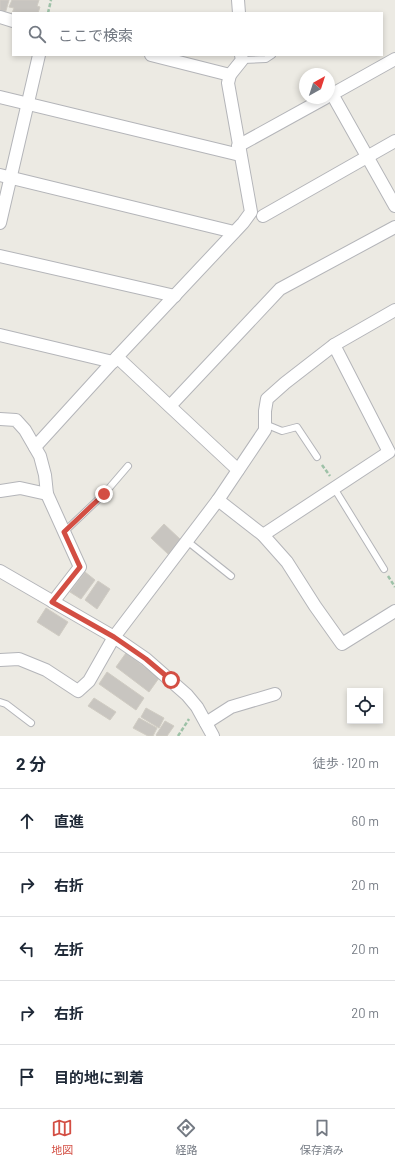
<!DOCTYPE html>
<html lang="ja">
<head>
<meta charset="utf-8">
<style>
  :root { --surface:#fff; --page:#f6f6f7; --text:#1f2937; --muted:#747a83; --line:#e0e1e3; --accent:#d34e43 }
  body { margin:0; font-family:Barlow,"Noto Sans JP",sans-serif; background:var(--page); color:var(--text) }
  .controls { position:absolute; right:12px; bottom:12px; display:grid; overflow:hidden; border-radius:0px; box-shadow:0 2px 6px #0003 }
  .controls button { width:36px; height:36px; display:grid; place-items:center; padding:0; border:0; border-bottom:1px solid var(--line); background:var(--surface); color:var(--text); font:20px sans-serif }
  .compass { position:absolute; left:299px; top:68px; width:36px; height:36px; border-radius:50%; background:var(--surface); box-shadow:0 2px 6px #0003; rotate:39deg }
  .stop { position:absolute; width:12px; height:12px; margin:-9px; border:3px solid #d34e43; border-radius:50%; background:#fff }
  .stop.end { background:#d34e43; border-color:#fff; box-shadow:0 1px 4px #0008 }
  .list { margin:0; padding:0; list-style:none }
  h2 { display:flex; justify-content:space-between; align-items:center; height:52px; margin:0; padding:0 16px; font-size:17px }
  h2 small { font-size:13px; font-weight:400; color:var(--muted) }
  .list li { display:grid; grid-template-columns:26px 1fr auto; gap:12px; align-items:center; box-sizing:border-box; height:64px; padding:0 16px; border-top:1px solid var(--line) }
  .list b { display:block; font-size:15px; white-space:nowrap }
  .list em { font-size:13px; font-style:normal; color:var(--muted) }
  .icon { flex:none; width:22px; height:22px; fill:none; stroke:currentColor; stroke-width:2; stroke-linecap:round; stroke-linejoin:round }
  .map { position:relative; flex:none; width:395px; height:736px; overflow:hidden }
  .search { position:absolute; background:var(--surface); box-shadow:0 2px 6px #0003; left:12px; right:12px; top:12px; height:44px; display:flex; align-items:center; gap:10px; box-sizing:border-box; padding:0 14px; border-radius:0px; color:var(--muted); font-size:15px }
  .sheet { height:372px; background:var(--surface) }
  nav { display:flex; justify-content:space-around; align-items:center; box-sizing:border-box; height:56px; border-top:1px solid var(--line); background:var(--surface); font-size:11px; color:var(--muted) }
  nav a { display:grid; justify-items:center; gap:2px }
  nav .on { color:var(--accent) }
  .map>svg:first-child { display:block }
  .building { fill:#c8c5c0; stroke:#d0ccc3 }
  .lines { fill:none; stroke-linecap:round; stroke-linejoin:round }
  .lane-casing { stroke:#b4b5b9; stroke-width:8 }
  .street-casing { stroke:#b4b5b9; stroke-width:14 }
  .path { stroke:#9dc1a7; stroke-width:2.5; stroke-dasharray:4 2; stroke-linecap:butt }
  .lane { stroke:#fff; stroke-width:6 }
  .street { stroke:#fff; stroke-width:12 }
  .route { stroke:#d34e43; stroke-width:5 }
</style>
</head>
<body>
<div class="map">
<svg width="395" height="736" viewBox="0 0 395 736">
  <rect width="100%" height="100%" fill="#eceae3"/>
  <g class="building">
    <path d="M0,0h9l-4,14 -5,-1z"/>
    <path d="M12,0h27l-2,6 3,1 -2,6h-14l-4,-1 -1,1h-6v4l-2,-1 3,-8 -5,-1z"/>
    <path d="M164,524l17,16 -13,14 -17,-16z"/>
    <path d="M85,572l10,8 -14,19 -11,-7z"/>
    <path d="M98,581l12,8 -13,20 -12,-9z"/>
    <path d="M46,608l22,14 -9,14 -22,-14z"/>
    <path d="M126,653l33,25 -10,14 -33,-25z"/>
    <path d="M107,672l37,26 -8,12 -37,-26z"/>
    <path d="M94,698l22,14 -6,8 -22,-14z"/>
    <path d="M146,708l18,10 -5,10 -18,-11z"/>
    <path d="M139,718l18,10 -4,8h-5l-15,-8z"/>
    <path d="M165,721l9,5 -7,10h-10l-1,-1z"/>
  </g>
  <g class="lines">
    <g class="lane-casing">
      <g id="lane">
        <path d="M242,60l24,-1 6,-4"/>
        <path d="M265,424l17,7 15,-4 20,30"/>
        <path d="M334,488l50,81"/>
        <path d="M64,532l40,-38 24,-28"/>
        <path d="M187,541l44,35"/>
        <path d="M0,702l6,2 25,19"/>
      </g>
    </g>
    <g class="street-casing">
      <g id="street">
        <path d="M238,0l1,13"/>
        <path d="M0,17l13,4"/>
        <path d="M151,55l79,20"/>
        <path d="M332,94l63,112"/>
        <path d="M329,96l66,-37"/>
        <path d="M0,97l240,58"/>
        <path d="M238,146l87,-48"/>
        <path d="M0,175l234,57"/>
        <path d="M263,216l132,-75"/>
        <path d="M0,223l39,-168"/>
        <path d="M0,256l175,40"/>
        <path d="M395,310l-61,35 -49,38 -18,16 -2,12v19l-47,70 45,35 24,27 28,44 27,38 53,-33"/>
        <path d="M0,335l113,27"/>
        <path d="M117,357l121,113"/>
        <path d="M170,406l110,-117 115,-62"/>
        <path d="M0,419l16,1 9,10 15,26 5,19 2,19 33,73 -27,35"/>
        <path d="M35,447l82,-90 126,-134 8,-11 -23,-129 2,-8 12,-15 -1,-5"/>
        <path d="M0,491l20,-3 27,6"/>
        <path d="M263,535l126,-83 -55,-107"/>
        <path d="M0,571l114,66 32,22 41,36 10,12 16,29"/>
        <path d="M0,660l19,-1 27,11 32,21 11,-10 25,-44 104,-137"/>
        <path d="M206,723l25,-16 44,-13"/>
      </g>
    </g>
    <g class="path">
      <path d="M48,13l3,-13"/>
      <path d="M322,465l8,11"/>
      <path d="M388,576l7,11"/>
      <path d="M178,736l11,-17"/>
    </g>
    <use href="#lane" class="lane"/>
    <use href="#street" class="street"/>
  </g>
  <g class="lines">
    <path class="route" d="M104,494l-40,38 16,35 -28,35 62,35 32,22 25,21"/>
  </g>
</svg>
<div class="controls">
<button><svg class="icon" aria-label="locate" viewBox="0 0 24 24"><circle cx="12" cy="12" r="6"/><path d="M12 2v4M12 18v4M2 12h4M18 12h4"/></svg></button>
</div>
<svg class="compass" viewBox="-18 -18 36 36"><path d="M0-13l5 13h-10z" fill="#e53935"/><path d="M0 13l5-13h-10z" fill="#747a83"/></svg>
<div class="stop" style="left:171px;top:680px"></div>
<div class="stop end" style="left:104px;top:494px"></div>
<div class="search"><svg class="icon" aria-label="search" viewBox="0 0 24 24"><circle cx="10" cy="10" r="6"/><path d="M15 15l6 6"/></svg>ここで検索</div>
</div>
<section class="sheet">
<h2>2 分<small>徒歩 · 120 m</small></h2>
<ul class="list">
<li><svg class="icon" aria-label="ahead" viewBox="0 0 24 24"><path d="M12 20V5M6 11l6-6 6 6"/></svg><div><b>直進</b></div><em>60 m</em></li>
<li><svg class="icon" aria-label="right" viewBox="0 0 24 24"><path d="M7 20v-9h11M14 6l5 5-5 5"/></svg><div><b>右折</b></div><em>20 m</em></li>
<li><svg class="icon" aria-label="left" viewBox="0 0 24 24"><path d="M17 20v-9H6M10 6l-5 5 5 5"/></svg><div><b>左折</b></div><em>20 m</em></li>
<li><svg class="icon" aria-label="right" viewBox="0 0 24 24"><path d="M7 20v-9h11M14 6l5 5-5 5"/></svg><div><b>右折</b></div><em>20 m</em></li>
<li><svg class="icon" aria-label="arrive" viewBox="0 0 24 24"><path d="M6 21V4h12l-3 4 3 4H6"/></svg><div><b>目的地に到着</b></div></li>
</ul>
</section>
<nav>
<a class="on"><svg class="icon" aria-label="map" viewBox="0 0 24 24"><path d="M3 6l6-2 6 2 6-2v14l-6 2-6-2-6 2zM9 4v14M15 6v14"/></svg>地図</a>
<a><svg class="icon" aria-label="directions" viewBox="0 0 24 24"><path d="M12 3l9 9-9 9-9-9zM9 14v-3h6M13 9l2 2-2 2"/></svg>経路</a>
<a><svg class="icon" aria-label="saved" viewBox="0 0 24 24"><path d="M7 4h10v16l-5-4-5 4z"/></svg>保存済み</a>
</nav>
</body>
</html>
